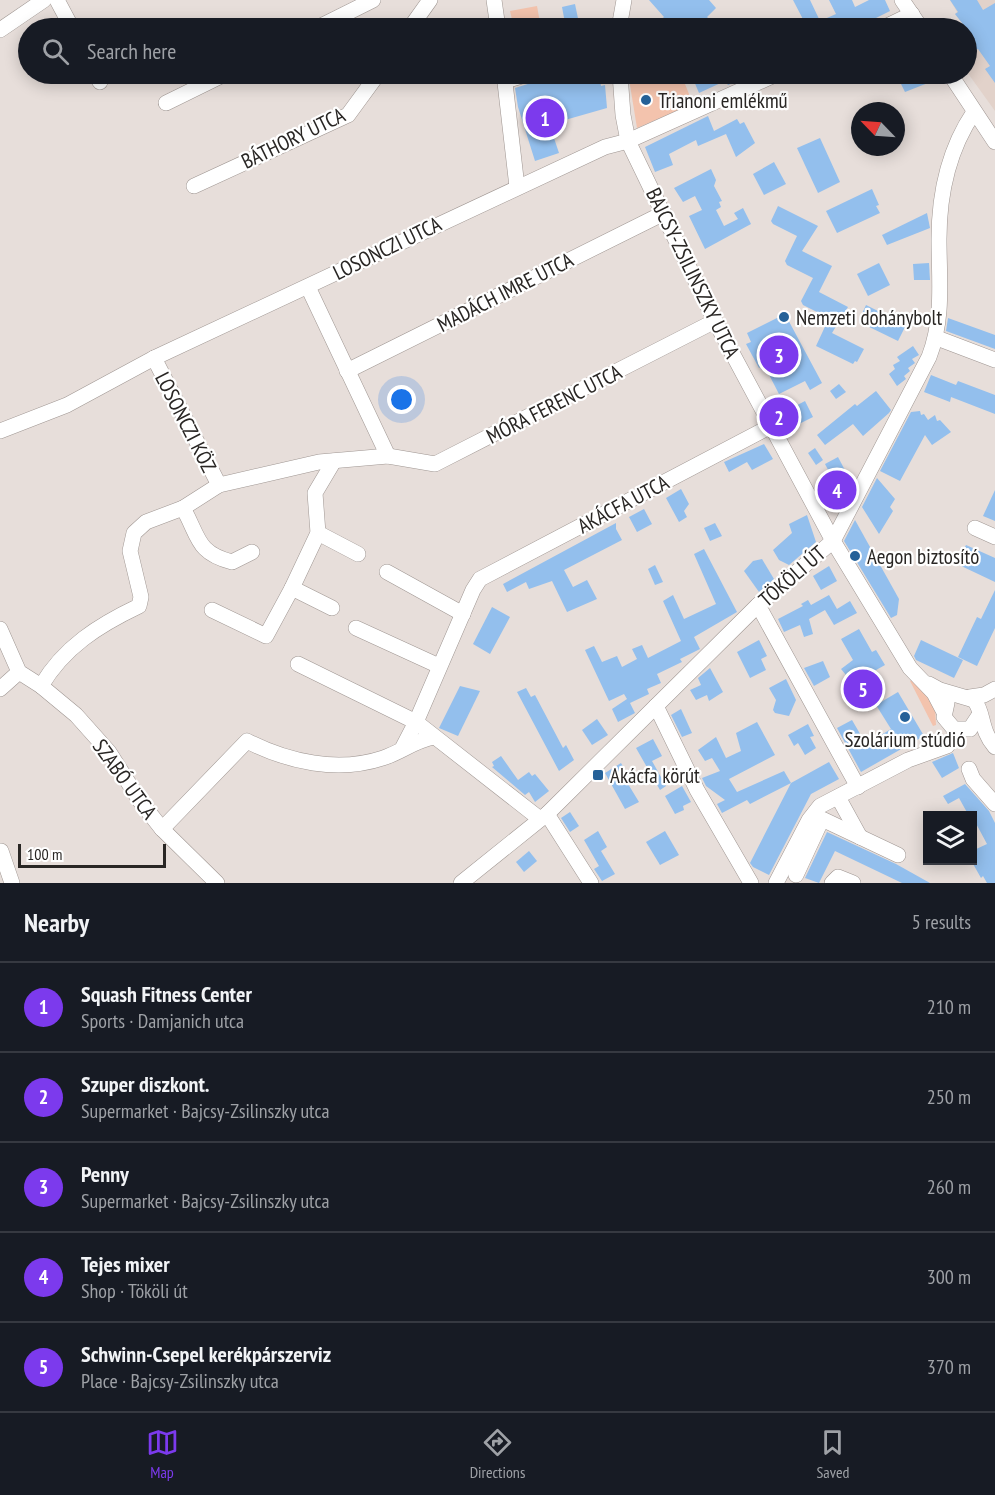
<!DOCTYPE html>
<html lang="en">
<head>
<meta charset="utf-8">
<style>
  :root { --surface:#171b24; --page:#242831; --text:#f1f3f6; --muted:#9ea1a6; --line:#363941; --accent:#7c3aed }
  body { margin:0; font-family:"PT Sans Narrow",sans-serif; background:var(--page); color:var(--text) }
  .controls { position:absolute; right:18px; bottom:18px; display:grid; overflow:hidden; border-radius:0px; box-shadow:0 3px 15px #0003 }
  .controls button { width:54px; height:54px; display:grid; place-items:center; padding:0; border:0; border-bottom:2px solid var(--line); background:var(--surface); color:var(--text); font:30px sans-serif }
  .compass { position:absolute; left:851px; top:102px; width:54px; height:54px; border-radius:50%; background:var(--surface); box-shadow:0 3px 15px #0003; rotate:295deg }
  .scale { position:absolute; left:18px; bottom:15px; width:148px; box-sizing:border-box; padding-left:6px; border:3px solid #292624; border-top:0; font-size:16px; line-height:21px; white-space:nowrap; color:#292624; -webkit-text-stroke:4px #fff; paint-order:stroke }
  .you { position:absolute; left:402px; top:400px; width:21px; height:21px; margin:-15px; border:4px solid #fff; border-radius:50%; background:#1a73e8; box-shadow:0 0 0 9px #1a73e833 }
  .badge { display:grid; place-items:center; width:39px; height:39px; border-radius:50%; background:var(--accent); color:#fff; font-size:20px; font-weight:700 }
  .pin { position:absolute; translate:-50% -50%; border:3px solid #fff; box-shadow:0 2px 6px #0006 }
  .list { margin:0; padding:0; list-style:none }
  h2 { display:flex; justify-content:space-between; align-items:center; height:78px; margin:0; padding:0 24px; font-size:26px }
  h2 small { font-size:20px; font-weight:400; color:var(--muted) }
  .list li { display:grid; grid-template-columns:39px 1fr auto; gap:18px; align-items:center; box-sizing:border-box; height:90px; padding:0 24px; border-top:2px solid var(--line) }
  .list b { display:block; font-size:22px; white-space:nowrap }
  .list p { margin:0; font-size:20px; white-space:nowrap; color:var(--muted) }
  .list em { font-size:20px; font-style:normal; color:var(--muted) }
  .icon { flex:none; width:33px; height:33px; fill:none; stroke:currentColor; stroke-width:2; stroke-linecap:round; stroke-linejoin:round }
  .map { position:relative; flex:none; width:995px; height:883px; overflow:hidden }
  .search { position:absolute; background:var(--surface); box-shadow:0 3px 15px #0003; left:18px; right:18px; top:18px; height:66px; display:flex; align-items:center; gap:15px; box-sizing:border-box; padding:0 21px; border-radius:33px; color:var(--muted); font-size:22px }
  .sheet { height:528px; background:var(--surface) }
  nav { display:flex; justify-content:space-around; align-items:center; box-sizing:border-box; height:84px; border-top:2px solid var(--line); background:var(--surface); font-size:16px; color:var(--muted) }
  nav a { display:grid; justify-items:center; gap:3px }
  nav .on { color:var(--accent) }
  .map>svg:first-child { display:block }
  .built { fill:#e2d2ca }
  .green { fill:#f3c3ad }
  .building { fill:#93bfed }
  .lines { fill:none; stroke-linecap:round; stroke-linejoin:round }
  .minor-casing { stroke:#9f9692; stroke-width:16 }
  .minor { stroke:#fff; stroke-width:15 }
  .poi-dot { fill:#256198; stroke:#fff; stroke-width:2 }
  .labels { text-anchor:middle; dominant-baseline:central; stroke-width:4.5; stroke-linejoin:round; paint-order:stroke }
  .poi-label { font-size:21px; fill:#292624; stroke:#fff; text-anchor:start }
  .street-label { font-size:21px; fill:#292624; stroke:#fff }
</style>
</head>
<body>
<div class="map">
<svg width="995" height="883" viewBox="0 0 995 883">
  <rect width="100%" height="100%" fill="#e7deda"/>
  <path class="built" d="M950,0h45v111l-28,-39v-16l7,-5 -7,-11 -1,-12 -11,-14 2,-2z"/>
  <g class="green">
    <path d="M537,6l4,22h-27l-4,-17z"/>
    <path d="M643,74h38l12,30 -56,24 -8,-49z"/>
    <path d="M915,678l20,29 1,18 -3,1 -23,-45z"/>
  </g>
  <g class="building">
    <path d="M649,0h60l7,8 -9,9 11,11h-67l13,-11z"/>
    <path d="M793,0h17l10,21 16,-7 -7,-14h23l3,7 14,-7h16l5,11 -34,17h-51l2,-1z"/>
    <path d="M950,0h27l6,10 12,-7v80l-10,-14 5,-3 -12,-17 -4,2 -8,-11v-12l-11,-14 3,-2z"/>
    <path d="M575,4l5,24h-14l-4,-21z"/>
    <path d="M545,74h54l2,12 4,-1 2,23 -49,14 -6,10 7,21 -24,8 -17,-54 -3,-19 16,-5 7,-7z"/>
    <path d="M691,74h52l2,4 -17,7 -3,-4 -26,12z"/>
    <path d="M896,74h34l3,7 -28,11z"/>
    <path d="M708,116l6,15 23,-12 3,5 4,-2 11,21 -19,14 -10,-23 -28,12 -2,-6 -27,14 4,11 -18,7 -10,-25z"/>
    <path d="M820,138l20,44 -22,11 -21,-45z"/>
    <path d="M774,162l12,22 -22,11 -11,-21z"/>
    <path d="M711,169l5,11 -2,6 8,15 -3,1 2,5 -5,3 8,16 14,-7 -4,-6 9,-5 8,16 -46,25 -16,-33 13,-6 -7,-14 -12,6 -9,-14z"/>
    <path d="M872,189l7,16 -3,1 4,7 -43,20 -11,-22z"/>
    <path d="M778,206l40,20 -16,25 30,15 -13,26 29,15 -16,26 32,16 -7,13 -2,-1 -2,3 -37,-18 13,-28 -26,-13 -2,-4 12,-23 -26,-13 -2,-4 12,-25 -24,-12 -2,-3z"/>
    <path d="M927,213l3,15 -43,17 -5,-10z"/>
    <path d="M879,263l11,22 -22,11 -11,-22z"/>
    <path d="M929,263l1,17h-16l-1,-16z"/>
    <path d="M866,305l40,20 -8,16 -37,-18 -2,-3z"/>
    <path d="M785,314l37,69 -12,7 -5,-9 -26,13 -15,-29 -5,3 -13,-24 5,-2 -4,-9z"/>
    <path d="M948,318l47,17v14l-49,-18z"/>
    <path d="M913,346l6,9 -7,4 3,4 -7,5 2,3 -6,5 2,3 -9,7 -8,-12 6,-5 -2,-4 7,-4 -3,-4z"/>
    <path d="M931,375l25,10 2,-4 37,14v19l-44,-17 -1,5 -26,-10z"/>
    <path d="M839,384l7,8 -10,7 -6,-8z"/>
    <path d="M876,391l15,19 -2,3 -26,23 -10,-12 -28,21 -8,-10 38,-31 2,2z"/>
    <path d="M805,401l8,16 -24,12 -7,-16z"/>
    <path d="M920,411l1,4 3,-1 4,6 7,-5 2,6 3,-1 11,12 -19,13 -7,-10 -25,46 -20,-10 31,-59z"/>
    <path d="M764,444l9,15 -21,11 -5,-8 -18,10 -5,-10z"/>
    <path d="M815,448l8,12 -7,5 -8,-12z"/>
    <path d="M838,457l9,17 -13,7 -9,-17z"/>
    <path d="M877,478l18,21 -5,8 3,4 -14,23 -17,-27z"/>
    <path d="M681,489l8,15 -5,7 3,6 -8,5 -13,-24z"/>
    <path d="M995,490v31l-12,-5z"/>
    <path d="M644,509l8,15 -15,8 -8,-15z"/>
    <path d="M807,515l9,27 -27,23 -10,-5 -6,-10 19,-17 -3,-9z"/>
    <path d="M855,520l44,79 -2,16 -6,3 -47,-77z"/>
    <path d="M616,523v6l6,11 -58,30 9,17 14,-7 10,19 -30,13 -15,-31 -23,8 -3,-7 -19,10 -4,-8z"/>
    <path d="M715,523l7,13 -12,5 -6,-13z"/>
    <path d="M966,545l29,13v24l-38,-18z"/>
    <path d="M704,549l33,63 -43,25 6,12 -20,10 2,3 -25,12 4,9 -14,6 2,5 -19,9 5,10 -17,9 -6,-13 15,-10 -3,-5 -15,7 -24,-51 9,-4 8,16 15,-6 5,11 15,-8 -5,-10 10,-4 6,13 33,-17 -18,-40 10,-6 11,24 32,-15 -22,-50z"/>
    <path d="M762,559l12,20 -15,13 -15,-21 9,-10z"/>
    <path d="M655,565l8,17 -8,3 -7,-16z"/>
    <path d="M829,566l8,15 -16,9 -8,-14z"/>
    <path d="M995,590v38l-18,38 -19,-9 19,-40 4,2z"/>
    <path d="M829,595l8,14 13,-8 7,12 -23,12 -9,-15 -16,9 4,15 -9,3 -4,-12 -16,7 -6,-13 25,-13 -2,-2 7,-4 3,5z"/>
    <path d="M492,607l18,10 -20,37 -17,-10z"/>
    <path d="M859,629l13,23 4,-2 9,15 -16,9 -5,-7 -6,3 -1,-2 -11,7 -5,-6 12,-9 -12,-21z"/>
    <path d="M759,640l8,16 -6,3 5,11 -16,8 -13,-26z"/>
    <path d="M921,640l42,20 -9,18 -38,-18 -2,-4z"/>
    <path d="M823,661l7,16 -16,9 -10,-18z"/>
    <path d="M710,668l13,24 -14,9 -2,-6 -11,5 -6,-10 11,-5 -3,-7z"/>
    <path d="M786,679l10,21 -7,16 -14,-3 -2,-3 3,-10 -7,-12z"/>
    <path d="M866,684l5,9 -16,9 -5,-8z"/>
    <path d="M460,686l20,5 -22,45 -19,-8z"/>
    <path d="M526,688l5,9 4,-2 28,53 3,-3 8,15 -15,11 -42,-79z"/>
    <path d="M898,692l26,44 -63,36 -24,-44 15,-8 14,24 25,-15 -15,-24z"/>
    <path d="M681,709l11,24 -10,4 -11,-22z"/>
    <path d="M597,719l11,16 -16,10 -10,-15z"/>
    <path d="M757,722l18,33 -46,24 8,13 47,-21 7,12 38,-21 10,17 -28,15 -42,81 -16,-8 -3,-4 41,-80 -41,21 -3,-4 -25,13 -5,-9 8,-4 -19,-14 -4,-8 18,-7 -8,-13 -7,3 -7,-11 18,-13 10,21 15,-7 -5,-18z"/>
    <path d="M808,724l6,12 -4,1 6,11 -11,7 -7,-12 -4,3 -6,-11z"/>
    <path d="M653,739l9,17 -10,5 14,25 -6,4 -24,-42z"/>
    <path d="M953,753l6,15 -17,10 -10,-16z"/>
    <path d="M501,756l17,24 11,-8 3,4 3,-2 14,17 -14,11 -6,-10 -4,3 -33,-28 2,-1 -2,-4z"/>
    <path d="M621,763l8,14 -4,2 14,23 -14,7 -20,-36z"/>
    <path d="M965,784l24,27 6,12v60h-8l-4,-7 -2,2 -9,-16v-11l15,-7 -15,-28h-3l-10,-18 -11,6 -5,-8z"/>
    <path d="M682,786l9,16 -8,4 1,4 -9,4 -10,-18z"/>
    <path d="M570,812l9,14 -9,6 -9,-14z"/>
    <path d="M598,831l9,16 -6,4 14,23 -13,7 -8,-12 5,-3 -15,-26z"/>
    <path d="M665,831l14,24 -19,10 -14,-23z"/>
    <path d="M827,832l69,32 34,19h-28l-67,-32 -16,32 -14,-5z"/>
    <path d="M529,851l8,10 -13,11 -8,-10z"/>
  </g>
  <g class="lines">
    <g class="minor-casing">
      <g id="minor">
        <path d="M57,0l15,28"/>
        <path d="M494,0l4,28"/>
        <path d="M902,0l19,28"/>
        <path d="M317,28l56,-28"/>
        <path d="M410,28l20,-28"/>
        <path d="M619,28l5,-28"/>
        <path d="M883,28l29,-14"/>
        <path d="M0,30l44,-30"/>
        <path d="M95,74l5,8"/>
        <path d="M504,74l13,113"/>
        <path d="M620,74l3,41 5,26 87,180 118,220 77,127 24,25 10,19"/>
        <path d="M950,74l45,68"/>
        <path d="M505,81l23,-7"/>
        <path d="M166,103l59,-29"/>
        <path d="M194,186l154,-71 30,-41"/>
        <path d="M308,287l80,169"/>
        <path d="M937,338l58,22"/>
        <path d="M154,358l65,127"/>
        <path d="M347,371l317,-158"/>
        <path d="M0,431l67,-26 87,-47 451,-211 23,-6 149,-67"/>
        <path d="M183,508c16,28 13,45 49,54l20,-10"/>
        <path d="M975,528l20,9"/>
        <path d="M318,533l40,21"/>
        <path d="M387,572l76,42"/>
        <path d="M758,605l100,182"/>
        <path d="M332,608l-40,-20 26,-55 -3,-40 19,-32"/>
        <path d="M212,610l54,26 26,-48"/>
        <path d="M356,628l83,38"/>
        <path d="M0,629l19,43 22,14 35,29 33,37 31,49 22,28 55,54"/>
        <path d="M298,664l118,58 124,97"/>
        <path d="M929,684l11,6 34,10c11,14 5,28 21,47"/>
        <path d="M41,686c23,-39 58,-61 98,-80l2,-9 -11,-46 4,-18 12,-11 37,-14 36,-23 100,-23 69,-6 47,8 280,-143"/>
        <path d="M0,689l19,-17"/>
        <path d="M970,697l14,-2 11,-6"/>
        <path d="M947,703l-3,14 10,12h16l10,-15"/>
        <path d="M656,706l41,84 54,93"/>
        <path d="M403,747l13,-25 57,-132 7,-11 291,-153"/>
        <path d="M969,769l4,10 22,25"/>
        <path d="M838,797l22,40"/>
        <path d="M547,814l44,69"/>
        <path d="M162,829l85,-88c41,21 91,32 136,17 18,-6 31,-17 51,-21"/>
        <path d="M1,851l11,32"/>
        <path d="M796,875l26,-56 76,36"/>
        <path d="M461,883l86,-69 211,-209 75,-64 96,-184c15,-39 10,-77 10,-118 0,-45 10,-90 35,-127"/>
        <path d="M776,883l33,-63 11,-14 88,-46 39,-14 12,-15"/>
        <path d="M832,883l6,-6 15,6"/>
      </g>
    </g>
    <use href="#minor" class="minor"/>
  </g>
  <g class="poi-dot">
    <circle cx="646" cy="100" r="6"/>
    <circle cx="784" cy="317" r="6"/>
    <circle cx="855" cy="556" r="6"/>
    <circle cx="905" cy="717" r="6"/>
    <rect x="592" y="769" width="12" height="12" rx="3"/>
  </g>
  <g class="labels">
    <g class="poi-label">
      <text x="658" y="100">Trianoni emlékmű</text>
      <text x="796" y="317">Nemzeti dohánybolt</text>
      <text x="867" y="556">Aegon biztosító</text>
      <text x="905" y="739" text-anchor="middle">Szolárium stúdió</text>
      <text x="610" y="775">Akácfa körút</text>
    </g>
    <g class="street-label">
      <text transform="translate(293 138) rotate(-26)">BÁTHORY UTCA</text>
      <text transform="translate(387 248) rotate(-26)">LOSONCZI UTCA</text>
      <text transform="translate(693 273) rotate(64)">BAJCSY-ZSILINSZKY UTCA</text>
      <text transform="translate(505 292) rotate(-27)">MADÁCH IMRE UTCA</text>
      <text transform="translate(554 404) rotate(-27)">MÓRA FERENC UTCA</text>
      <text transform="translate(186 422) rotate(63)">LOSONCZI KÖZ</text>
      <text transform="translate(623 504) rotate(-28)">AKÁCFA UTCA</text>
      <text transform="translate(792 576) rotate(-41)">TÖKÖLI ÚT</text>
      <text transform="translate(125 779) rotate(54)">SZABÓ UTCA</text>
    </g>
  </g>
</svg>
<div class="controls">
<button><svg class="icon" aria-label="layers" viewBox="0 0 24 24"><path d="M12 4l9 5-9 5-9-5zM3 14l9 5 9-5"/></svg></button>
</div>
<svg class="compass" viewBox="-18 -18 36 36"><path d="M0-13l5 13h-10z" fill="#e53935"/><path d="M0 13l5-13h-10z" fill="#9ea1a6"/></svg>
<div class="scale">100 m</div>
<div class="you"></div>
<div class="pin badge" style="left:545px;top:118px">1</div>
<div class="pin badge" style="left:779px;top:417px">2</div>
<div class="pin badge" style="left:779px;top:355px">3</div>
<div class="pin badge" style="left:837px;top:490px">4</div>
<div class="pin badge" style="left:863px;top:689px">5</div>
<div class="search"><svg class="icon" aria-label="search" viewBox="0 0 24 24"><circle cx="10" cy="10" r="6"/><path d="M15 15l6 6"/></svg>Search here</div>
</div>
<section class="sheet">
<h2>Nearby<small>5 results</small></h2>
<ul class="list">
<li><span class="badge">1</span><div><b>Squash Fitness Center</b><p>Sports · Damjanich utca</p></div><em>210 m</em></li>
<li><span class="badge">2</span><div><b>Szuper diszkont.</b><p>Supermarket · Bajcsy-Zsilinszky utca</p></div><em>250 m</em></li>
<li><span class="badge">3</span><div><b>Penny</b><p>Supermarket · Bajcsy-Zsilinszky utca</p></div><em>260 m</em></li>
<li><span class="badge">4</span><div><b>Tejes mixer</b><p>Shop · Tököli út</p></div><em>300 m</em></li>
<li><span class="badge">5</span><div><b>Schwinn-Csepel kerékpárszerviz</b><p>Place · Bajcsy-Zsilinszky utca</p></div><em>370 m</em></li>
</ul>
</section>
<nav>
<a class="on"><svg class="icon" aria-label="map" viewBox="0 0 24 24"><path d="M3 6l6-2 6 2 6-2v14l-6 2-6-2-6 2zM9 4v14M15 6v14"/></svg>Map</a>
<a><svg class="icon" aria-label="directions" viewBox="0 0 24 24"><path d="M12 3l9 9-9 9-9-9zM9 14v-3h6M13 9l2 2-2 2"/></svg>Directions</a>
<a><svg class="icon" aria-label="saved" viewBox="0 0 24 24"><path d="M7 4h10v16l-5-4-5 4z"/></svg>Saved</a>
</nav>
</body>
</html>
